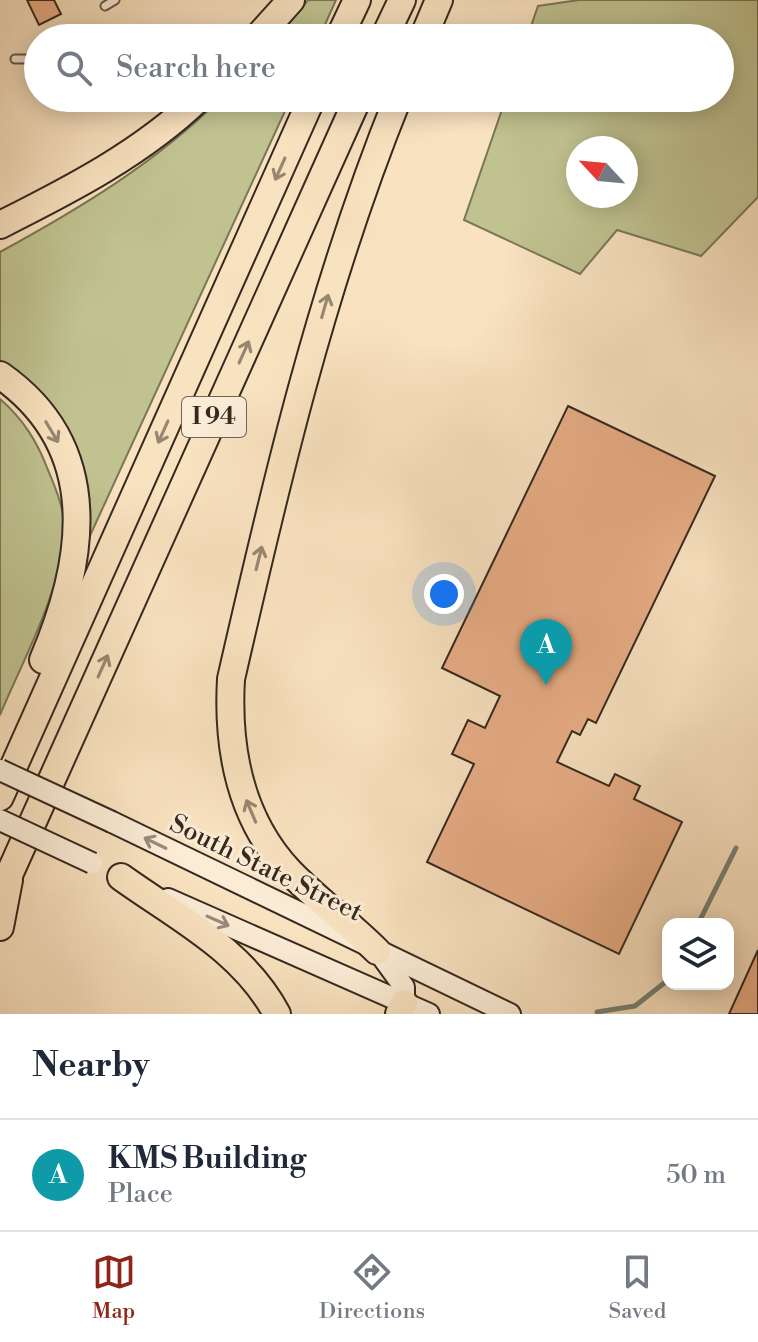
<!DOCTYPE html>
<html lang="en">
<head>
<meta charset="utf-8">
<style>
  :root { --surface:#fff; --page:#f6f6f7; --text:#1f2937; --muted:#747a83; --line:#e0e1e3; --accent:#8f2418 }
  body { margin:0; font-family:"Libre Bodoni",serif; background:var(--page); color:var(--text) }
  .controls { position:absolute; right:24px; bottom:24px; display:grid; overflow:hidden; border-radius:16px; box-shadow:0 4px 20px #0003 }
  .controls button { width:72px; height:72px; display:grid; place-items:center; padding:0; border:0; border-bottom:2px solid var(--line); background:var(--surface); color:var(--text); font:40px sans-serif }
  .compass { position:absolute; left:566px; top:136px; width:72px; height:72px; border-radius:50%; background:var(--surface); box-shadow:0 4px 20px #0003; rotate:296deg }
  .you { position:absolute; left:444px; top:594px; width:28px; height:28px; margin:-20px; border:6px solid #fff; border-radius:50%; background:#1a73e8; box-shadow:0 0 0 12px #1a73e833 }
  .badge { display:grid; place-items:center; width:52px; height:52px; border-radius:50%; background:var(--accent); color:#fff; font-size:26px; font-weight:700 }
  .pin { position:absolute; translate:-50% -66px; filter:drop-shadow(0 2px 4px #0008) }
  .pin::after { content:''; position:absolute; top:42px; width:28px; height:24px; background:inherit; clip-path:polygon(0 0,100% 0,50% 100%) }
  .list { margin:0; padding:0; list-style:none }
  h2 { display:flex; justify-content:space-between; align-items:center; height:104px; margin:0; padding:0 32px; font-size:34px }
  h2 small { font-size:26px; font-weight:400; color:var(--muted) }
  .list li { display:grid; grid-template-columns:52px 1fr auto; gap:24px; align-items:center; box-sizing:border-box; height:112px; padding:0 32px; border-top:2px solid var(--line) }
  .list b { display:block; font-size:30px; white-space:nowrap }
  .list p { margin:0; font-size:26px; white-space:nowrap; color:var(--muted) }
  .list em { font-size:26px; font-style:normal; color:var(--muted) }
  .icon { flex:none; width:44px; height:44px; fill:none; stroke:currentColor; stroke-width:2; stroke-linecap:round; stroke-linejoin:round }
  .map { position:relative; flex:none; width:758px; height:1014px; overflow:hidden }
  .search { position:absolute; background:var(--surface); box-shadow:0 4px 20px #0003; left:24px; right:24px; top:24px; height:88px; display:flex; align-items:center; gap:20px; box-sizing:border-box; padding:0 28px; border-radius:44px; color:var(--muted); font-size:30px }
  .sheet { height:216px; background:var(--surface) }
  nav { display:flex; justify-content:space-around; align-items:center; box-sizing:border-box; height:112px; border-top:2px solid var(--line); background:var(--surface); font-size:22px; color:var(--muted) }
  nav a { display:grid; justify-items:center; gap:4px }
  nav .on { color:var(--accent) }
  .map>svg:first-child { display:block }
  .green { fill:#c0c290; stroke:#7a7658; stroke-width:2; fill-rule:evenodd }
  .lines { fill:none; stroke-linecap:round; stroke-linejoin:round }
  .stream { stroke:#748275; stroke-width:5 }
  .building { fill:#e8ad86; stroke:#35291f; stroke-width:2 }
  .lane-casing { stroke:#665747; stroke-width:11 }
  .secondary-casing { stroke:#35291f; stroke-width:24 }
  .highway-casing { stroke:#35291f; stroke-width:30 }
  .lane { stroke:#fbecd6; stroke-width:7 }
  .secondary { stroke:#fbecd6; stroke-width:20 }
  .highway { stroke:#f9e2c0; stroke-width:26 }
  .secondary-bridge-casing { stroke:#35291f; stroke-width:24; stroke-linecap:butt }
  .secondary-bridge { stroke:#fbecd6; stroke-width:20 }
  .oneway { stroke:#978670 }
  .oneway2 { stroke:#988a7a }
  .labels { text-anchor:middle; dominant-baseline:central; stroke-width:6; stroke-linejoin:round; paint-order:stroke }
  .shield { fill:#fbecd6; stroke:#706456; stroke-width:2 }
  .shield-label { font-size:24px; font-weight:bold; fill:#35291f }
  .street-label { font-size:26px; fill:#35291f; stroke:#fbecd6 }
</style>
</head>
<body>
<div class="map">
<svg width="758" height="1014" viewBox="0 0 758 1014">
  <rect width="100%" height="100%" fill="#f9e2c0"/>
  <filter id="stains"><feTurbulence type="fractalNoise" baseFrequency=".0025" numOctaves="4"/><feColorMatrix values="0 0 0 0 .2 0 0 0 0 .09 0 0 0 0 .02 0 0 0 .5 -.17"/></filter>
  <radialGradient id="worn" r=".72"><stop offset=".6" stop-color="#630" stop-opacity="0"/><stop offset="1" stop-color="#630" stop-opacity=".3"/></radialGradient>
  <g class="green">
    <path d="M308,0h28l-17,38h-42z"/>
    <path d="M579,0h179v197l-57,59 -84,-26 -37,44 -116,-54 42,-122h214v-60h-193l11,-32zM626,148v48h-48v-48z"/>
    <path d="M221,98h70l-203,442 1,-21 -89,-156v-111c79,-43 157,-90 221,-154z"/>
    <path d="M0,399c23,20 37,42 48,71 7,17 17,40 16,59 -3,65 -40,128 -64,186z"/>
  </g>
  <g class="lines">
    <g class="stream">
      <path d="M698,924l38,-76"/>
      <path d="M597,1012l38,-6 33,-26"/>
    </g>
  </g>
  <g class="building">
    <path d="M27,0h27l7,14 -22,11z"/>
    <path d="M568,406l147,70 -119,247 -8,-4 -8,16 -8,-4 -15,31 52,24 6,-12 25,12 -6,13 48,23 -63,132 -192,-92 47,-98 -22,-10 16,-34 17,8 15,-32 -58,-28z"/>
    <path d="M758,950v64h-29z"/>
  </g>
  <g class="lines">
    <g class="lane-casing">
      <g id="lane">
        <path d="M105,6l10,-6"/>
        <path d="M94,38l2,-1"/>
        <path d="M15,59h23"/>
      </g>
    </g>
    <g class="secondary-casing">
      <g id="secondary">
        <path d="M112,822l398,192"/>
        <path d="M168,899l261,115"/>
        <path d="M383,958l21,29v16"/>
      </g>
    </g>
    <g class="highway-casing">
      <g id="highway">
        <path d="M257,38l34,-38"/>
        <path d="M339,38l18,-38"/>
        <path d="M384,38l18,-38"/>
        <path d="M423,38l16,-38"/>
        <path d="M0,225c70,-35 142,-72 199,-127"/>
        <path d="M0,375c103,72 86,184 43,285"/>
        <path d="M0,797l312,-699"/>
        <path d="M121,877c57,41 122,73 156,137"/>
        <path d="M0,895l358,-797"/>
        <path d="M0,927l9,-47"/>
        <path d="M377,951c-28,-28 -60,-51 -87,-79 -50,-53 -63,-123 -59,-193 45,-197 91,-394 167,-581"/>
        <path d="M399,1014l5,-11"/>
      </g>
    </g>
    <use href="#lane" class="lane"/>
    <use href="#secondary" class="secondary"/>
    <use href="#highway" class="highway"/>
    <g class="secondary-bridge-casing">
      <g id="secondary-bridge">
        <path d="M0,770l112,52"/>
        <path d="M0,820l92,43"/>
      </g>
    </g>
    <use href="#secondary-bridge" class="secondary-bridge"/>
  </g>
  <defs><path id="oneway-shaft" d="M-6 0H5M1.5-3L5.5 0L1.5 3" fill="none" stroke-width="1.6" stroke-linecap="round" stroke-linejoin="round" transform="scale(2)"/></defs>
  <g class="oneway">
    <use href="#oneway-shaft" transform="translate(280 169) rotate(114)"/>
    <use href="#oneway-shaft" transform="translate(325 306) rotate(-74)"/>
    <use href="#oneway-shaft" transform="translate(244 352) rotate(-66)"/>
    <use href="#oneway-shaft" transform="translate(52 432) rotate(59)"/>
    <use href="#oneway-shaft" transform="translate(163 432) rotate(114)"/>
    <use href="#oneway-shaft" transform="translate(259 558) rotate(-76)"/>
    <use href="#oneway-shaft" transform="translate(103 666) rotate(-66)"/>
    <use href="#oneway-shaft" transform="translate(251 811) rotate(-113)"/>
  </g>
  <g class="oneway2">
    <use href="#oneway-shaft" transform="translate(155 843) rotate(-154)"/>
    <use href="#oneway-shaft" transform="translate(218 921) rotate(24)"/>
  </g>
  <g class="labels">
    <rect class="shield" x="182" y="397" width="64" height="40" rx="6"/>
    <g class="shield-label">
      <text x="214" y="417">I 94</text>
    </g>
    <g class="street-label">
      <text transform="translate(266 868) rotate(26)">South State Street</text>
    </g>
  </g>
  <rect width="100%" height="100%" filter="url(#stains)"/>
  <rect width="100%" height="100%" fill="url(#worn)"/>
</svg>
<div class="controls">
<button><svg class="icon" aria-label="layers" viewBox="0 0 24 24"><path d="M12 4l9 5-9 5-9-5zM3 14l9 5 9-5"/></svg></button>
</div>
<svg class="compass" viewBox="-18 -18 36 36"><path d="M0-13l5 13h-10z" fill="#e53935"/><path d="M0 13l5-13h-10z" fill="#747a83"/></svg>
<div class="you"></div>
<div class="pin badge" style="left:546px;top:685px;background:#0f9aa8">A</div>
<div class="search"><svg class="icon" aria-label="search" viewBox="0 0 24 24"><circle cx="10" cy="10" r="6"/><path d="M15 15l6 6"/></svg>Search here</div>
</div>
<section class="sheet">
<h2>Nearby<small></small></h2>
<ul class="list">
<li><span class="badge" style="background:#0f9aa8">A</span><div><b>KMS Building</b><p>Place</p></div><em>50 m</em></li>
</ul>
</section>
<nav>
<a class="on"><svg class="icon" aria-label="map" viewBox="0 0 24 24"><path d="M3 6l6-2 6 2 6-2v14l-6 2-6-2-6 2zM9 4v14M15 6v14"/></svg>Map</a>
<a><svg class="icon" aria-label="directions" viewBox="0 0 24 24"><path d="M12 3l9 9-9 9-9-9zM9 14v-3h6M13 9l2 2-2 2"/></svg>Directions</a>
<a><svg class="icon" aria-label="saved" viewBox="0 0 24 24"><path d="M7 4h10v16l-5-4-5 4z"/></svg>Saved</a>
</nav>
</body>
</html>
